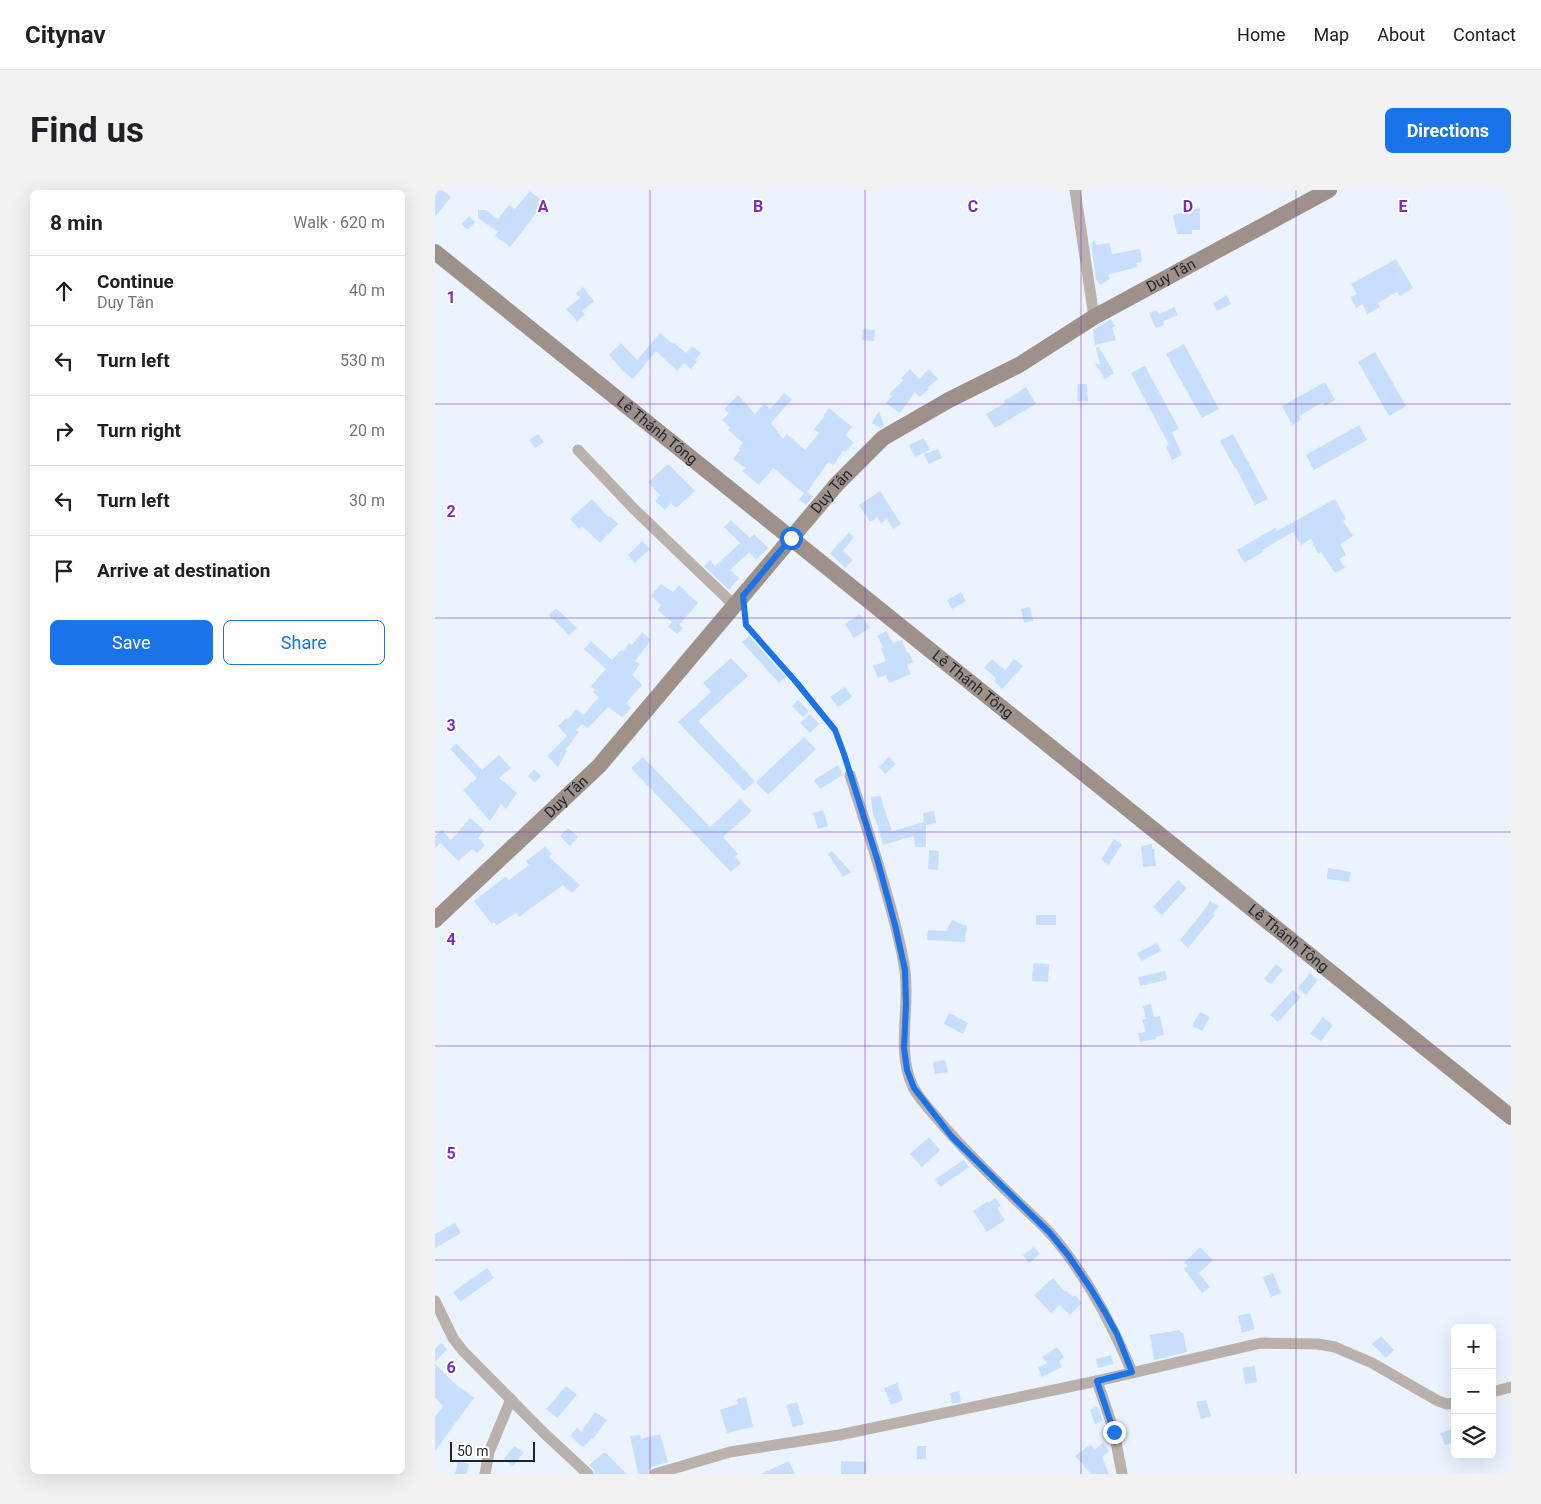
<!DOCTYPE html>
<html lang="en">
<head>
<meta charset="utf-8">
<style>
  :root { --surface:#fff; --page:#f2f2f2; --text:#202124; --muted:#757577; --line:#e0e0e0; --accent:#1a73e8 }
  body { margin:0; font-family:Roboto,sans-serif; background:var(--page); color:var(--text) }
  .controls { position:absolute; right:15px; bottom:15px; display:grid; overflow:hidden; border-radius:8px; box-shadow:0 5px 20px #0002 }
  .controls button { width:45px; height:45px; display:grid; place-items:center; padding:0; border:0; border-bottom:1px solid var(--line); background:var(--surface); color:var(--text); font:25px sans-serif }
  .scale { position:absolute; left:15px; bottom:12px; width:85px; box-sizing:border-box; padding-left:5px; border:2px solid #1f242a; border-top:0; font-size:14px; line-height:18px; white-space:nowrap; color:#1f242a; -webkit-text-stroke:4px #fff; paint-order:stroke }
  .stop { position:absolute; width:15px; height:15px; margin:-11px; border:4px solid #1a73e8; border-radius:50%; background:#fff }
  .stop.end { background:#1a73e8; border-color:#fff; box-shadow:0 1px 5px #0008 }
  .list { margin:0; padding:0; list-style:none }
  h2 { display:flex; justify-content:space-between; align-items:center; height:65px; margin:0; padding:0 20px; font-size:21px }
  h2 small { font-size:16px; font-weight:400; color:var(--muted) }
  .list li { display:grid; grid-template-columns:32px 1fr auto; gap:15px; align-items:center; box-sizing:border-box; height:70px; padding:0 20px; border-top:1px solid var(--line) }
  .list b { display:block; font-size:19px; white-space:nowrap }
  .list p { margin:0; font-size:16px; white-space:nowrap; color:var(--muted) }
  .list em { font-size:16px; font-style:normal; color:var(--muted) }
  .actions { display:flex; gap:10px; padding:15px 20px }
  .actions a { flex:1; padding:11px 0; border:1px solid var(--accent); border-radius:8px; text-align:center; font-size:18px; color:var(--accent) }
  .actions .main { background:var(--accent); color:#fff }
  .icon { flex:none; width:28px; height:28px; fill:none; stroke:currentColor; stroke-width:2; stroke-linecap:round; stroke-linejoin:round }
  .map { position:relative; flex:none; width:1076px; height:1284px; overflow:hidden; border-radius:8px }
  header { display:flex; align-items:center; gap:30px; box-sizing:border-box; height:70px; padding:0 25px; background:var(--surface); border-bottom:1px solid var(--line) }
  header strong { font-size:24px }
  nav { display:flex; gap:28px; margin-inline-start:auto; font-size:18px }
  .intro { display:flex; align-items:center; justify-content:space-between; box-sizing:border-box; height:120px; padding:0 30px }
  h1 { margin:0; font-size:35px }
  .button { padding:12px 22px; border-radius:8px; background:var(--accent); color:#fff; font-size:18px; font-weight:700 }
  main { display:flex; gap:30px; padding:0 30px }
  aside { flex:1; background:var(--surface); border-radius:8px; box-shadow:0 5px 20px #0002 }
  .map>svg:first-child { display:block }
  .building { fill:#c7dffc }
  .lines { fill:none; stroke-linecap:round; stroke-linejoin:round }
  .path { stroke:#7f858e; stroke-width:2; stroke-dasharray:2.5 4; stroke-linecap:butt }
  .street { stroke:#bab1ac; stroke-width:11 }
  .secondary { stroke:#9e918a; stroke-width:16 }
  .route { stroke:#1a73e8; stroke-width:6 }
  .grid { fill:none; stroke:#7b2cbf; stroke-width:1; stroke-opacity:0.55 }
  .labels { text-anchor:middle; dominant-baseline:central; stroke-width:4; stroke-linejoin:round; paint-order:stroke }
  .street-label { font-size:15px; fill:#1f242a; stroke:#fff }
  .grid-label { font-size:16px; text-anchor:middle; font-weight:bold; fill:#7b2cbf; stroke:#fff; stroke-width:4; stroke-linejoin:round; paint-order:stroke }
</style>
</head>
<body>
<header>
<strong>Citynav</strong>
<nav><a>Home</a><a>Map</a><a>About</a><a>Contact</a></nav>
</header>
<div class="intro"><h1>Find us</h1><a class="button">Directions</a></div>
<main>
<aside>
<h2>8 min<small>Walk · 620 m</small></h2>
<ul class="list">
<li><svg class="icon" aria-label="ahead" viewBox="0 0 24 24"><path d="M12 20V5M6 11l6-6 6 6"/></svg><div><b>Continue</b><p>Duy Tân</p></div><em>40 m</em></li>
<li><svg class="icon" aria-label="left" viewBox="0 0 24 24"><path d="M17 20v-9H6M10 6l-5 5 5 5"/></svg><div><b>Turn left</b></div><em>530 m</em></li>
<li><svg class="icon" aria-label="right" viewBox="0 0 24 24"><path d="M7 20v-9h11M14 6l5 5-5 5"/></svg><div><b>Turn right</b></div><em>20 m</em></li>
<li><svg class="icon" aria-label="left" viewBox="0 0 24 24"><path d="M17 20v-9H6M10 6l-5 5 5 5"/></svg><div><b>Turn left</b></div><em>30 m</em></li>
<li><svg class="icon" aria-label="arrive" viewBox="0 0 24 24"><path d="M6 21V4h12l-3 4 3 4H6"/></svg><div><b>Arrive at destination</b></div></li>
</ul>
<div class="actions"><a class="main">Save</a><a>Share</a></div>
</aside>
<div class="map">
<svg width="1076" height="1284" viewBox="0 0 1076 1284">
  <rect width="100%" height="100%" fill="#ebf3fe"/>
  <g class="building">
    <path d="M0,0h7l9,7 -16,20z"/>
    <path d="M95,1l19,16 -7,8 -4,-4 -28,36 -15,-11 3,-4 -20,-14v-8h8l12,9 11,-14 6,4z"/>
    <path d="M765,18v22h-8v4h-15l-4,-19z"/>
    <path d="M34,26l6,6 -7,8 -7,-6z"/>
    <path d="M659,51l3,4 12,-2 3,11 28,-5 2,13 -6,1 1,4 -29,8 2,4 -10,6 -4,-6 -5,-36z"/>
    <path d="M961,69l17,29 -13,8 -3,-4 -19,11 2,4 -12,7 -6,-10 -6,4 -5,-11 6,-3 -6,-10z"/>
    <path d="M148,97l11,14 -12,10 3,4 -8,6 -11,-12 14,-11 -4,-5z"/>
    <path d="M792,105l4,9 -14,7 -4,-8z"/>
    <path d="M739,117l4,8 -15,6 1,4 -8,3 -7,-15 8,-3 2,4z"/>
    <path d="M676,129l4,7 -3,2 4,12 -21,5 -2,-15z"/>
    <path d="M428,139l12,1 -1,11 -12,-1z"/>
    <path d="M225,143l13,11 1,-1 12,10 6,-7 9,7 -6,7 2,2 -6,7 -7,-6 -7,8 -21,-20 -23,28 -10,-8 -14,-16 12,-12 16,17z"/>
    <path d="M749,154l35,65 -17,9 -36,-64z"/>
    <path d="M664,157l15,26 -9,6 -10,-15h5l-4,-16z"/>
    <path d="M940,162l31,54 -17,10 -31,-54z"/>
    <path d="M710,176l34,63 -7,3 10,23 -10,5 -6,-14 3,-1 -38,-72z"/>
    <path d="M475,179l9,10 10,-10 9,10 -11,9 2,1 -9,8 -5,-5 -15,21 -14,-10 6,-7 -3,-2 15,-14 -3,-2z"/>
    <path d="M890,192l10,18 -10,6 -2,-4 -24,14 2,4 -9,5 -10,-19z"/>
    <path d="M643,194h9l1,17h-11z"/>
    <path d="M591,197l10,17 -41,24 -9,-14 19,-11 -1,-2z"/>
    <path d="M349,203l8,6 -21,24 12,16 4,-5 18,16 14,-17 -5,-4 11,-13 -1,-1 5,-7 23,19 -7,8 9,8 -9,9 -2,-2 -9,15 -6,-3 -2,3 -19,27 6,4 -7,9 -7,-5 5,-7 -31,-25 -14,17 -17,-14 4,-3 -13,-9 7,-9 -2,-2 5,-5 -15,-13 2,-3 -8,-7 7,-7 -5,-4 14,-14 17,19 9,-10 6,5z"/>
    <path d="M444,221l5,15 -3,2 -9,-5z"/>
    <path d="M924,235l8,15 -53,30 -8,-15z"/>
    <path d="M103,244l6,8 -9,6 -6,-8z"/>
    <path d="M798,244l35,65 -13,6 -19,-37h-1l-15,-27z"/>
    <path d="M489,248l6,12 -15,7 -6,-12z"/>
    <path d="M503,259l4,9 -13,6 -5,-10z"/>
    <path d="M233,274l27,27 -19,17 -5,-5 -6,7 -10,-9 5,-6 -12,-13z"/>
    <path d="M445,301l21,33 -8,5 -6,-10 -6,4 -4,-6 -7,5 -11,-17z"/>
    <path d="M157,309l16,18 2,-1 8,8 -18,19 -18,-17 -3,3 -9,-10z"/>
    <path d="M900,309l11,20 -3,2 10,15 -13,8 6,11 -7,4 6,9 -10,5 -14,-21 -3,2 -7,-15 -10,6 -8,-13 -31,18 1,2 -19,11 -7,-13 38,-22 2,3z"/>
    <path d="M296,330l19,18 4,-4 14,14 -12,12 -7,-8 -19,18 9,8 -10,12 -25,-24 6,-6 5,6 25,-23 -16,-16z"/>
    <path d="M414,343l5,4 -11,14 10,9 -8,8 -15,-15z"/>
    <path d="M207,351l8,8 -15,14 -7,-8z"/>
    <path d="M226,394l12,8 6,-7 19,18 -19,22 4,3 -6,6 -9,-7 4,-5 -15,-12 4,-5 -10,-9z"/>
    <path d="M526,402l5,9 -14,8 -5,-9z"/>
    <path d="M595,417l3,14 -9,2 -3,-14z"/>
    <path d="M121,418l21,20 -8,7 -20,-20z"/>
    <path d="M425,424l10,14 -16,10 -9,-14z"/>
    <path d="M451,441l7,12 9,-3 5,13 2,-1 4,10 -6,3 4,9 -22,9 -3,-8 -8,3 -5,-12 13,-5 -5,-13 2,-1 -6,-11z"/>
    <path d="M207,442l9,8 -16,21 5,3 -8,11 10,10 -16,18 5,5 -9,9 -14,-10 -20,21 -6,-4 -6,6 3,2 -14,18 2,1 -9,16 -11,-11 20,-20 -9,-10 8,-8 2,1 9,-10 6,6 16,-18 -6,-5 2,-2 -4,-4 15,-17 -22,-20 7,-8 21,19 9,-10 2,1 6,-8 3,2z"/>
    <path d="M314,446l37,41 -7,6 -37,-41z"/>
    <path d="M296,468l17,18 -50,45 57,60 -11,10 -66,-69 33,-30 -8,-9z"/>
    <path d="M557,469l13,11 9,-11 9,7 -21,23 -8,-8 2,-3 -12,-10z"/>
    <path d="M410,497l7,10 -14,10 -8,-10z"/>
    <path d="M363,510l11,11 -6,6 -11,-11z"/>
    <path d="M375,524l9,10 -9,9 -10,-10z"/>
    <path d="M369,547l12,12 -48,46 -12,-13z"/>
    <path d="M21,553l26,27 17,-15 12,13 -12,10 18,15 -11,16 -5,-5 -11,17 -27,-31 14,-12 -27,-29z"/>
    <path d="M208,567l67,70 30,-28 12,12 -29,26 15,17 -3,3 6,6 -10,9 -100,-104z"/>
    <path d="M454,567l7,7 -11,10 -6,-7z"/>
    <path d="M403,575l5,10 -23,14 -6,-9z"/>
    <path d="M99,579l7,7 -6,7 -7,-7z"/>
    <path d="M446,606l2,9 9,26 32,-9 -1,-9 11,-2 2,12 -10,2v22h-11l-1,-11 -31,9 -3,-10 1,-1 -8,-20 -2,-17z"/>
    <path d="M388,620l5,16 -10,3 -5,-16z"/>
    <path d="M35,628l14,12 -6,8 7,7 -8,8 -5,-4 -14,12 -17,-18 -6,5v-12l7,-6 9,10z"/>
    <path d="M133,638l10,9 -8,9 -10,-10z"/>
    <path d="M679,649l8,5 -13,21 -8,-5z"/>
    <path d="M717,654v5h2l2,17 -13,1 -2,-21z"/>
    <path d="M110,657l7,7 -3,3 31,28 -8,8 -9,-8 -44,32 -3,-4 -19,12 -3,-3 -2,2 -18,-23 31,-24 4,3 20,-15 -3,-4z"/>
    <path d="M494,660l10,1 -1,19 -10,-1z"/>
    <path d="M397,661l19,21 -8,5 -15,-23z"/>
    <path d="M893,678l23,4 -2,10 -22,-3z"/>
    <path d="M743,690l9,8 -25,27 -9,-8z"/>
    <path d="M775,711l9,5 -6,8 2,1 -27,33 -8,-8 23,-28z"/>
    <rect x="601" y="725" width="20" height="10"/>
    <path d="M517,730l15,6 -2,16 -38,-2 1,-10 18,1z"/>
    <path d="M722,753l4,8 -20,10 -4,-8z"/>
    <path d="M598,773l16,1 -1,18 -16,-1z"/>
    <path d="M841,774l7,6 -12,14 -7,-5z"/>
    <path d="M730,781l2,9 -27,6 -2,-9z"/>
    <path d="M875,783l8,7 -12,15 -8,-7z"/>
    <path d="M858,800l8,7 -23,25 -8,-7z"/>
    <path d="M716,814l3,13 6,-1 4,19 -8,2v2l-16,3 -2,-9 8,-1 -4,-12 4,-1 -3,-13z"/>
    <path d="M765,822l10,5 -8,14 -10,-5z"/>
    <path d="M514,823l19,10 -5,11 -19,-10z"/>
    <path d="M888,827l10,8 -12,16 -11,-7z"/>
    <path d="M510,870l3,12 -13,2 -2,-12z"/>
    <path d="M494,947l11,13 -18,17 -12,-13z"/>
    <path d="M529,970l5,7 -29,20 -5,-8z"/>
    <path d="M560,1008l6,8 -4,2 8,12 -18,12 -14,-21 15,-10 1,2z"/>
    <path d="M20,1033l6,10 -26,15v-14z"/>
    <path d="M599,1057l6,7 -11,9 -6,-8z"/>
    <path d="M765,1057l13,13 -14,13 11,14 -8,6 -18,-24 4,-3 -4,-3z"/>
    <path d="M52,1078l7,10 -34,24 -7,-10z"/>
    <path d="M838,1083l8,20 -10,4 -8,-20z"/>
    <path d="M618,1088l12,14 1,-1 7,6 2,-2 7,8 -12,12 -10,-10 -9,8 -17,-18z"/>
    <path d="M815,1123l5,16 -13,4 -4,-17z"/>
    <path d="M745,1140l1,3 2,-1 4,20 -33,8 -4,-25z"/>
    <path d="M946,1146l13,14 -8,8 -14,-14z"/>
    <path d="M6,1153l6,6 -12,13v-13z"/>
    <path d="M622,1157l7,10 -5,4 3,6 -20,10 -4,-9 9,-5 -5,-6z"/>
    <path d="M676,1165l2,9 -15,4 -2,-9z"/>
    <path d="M0,1174l20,20 19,14 -39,53v-34l8,-11 -8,-8z"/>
    <path d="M820,1176l2,16 -12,2 -2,-16z"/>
    <path d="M462,1193l6,17 -12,5 -7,-17z"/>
    <path d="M131,1196l11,9 -20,23 -11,-9z"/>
    <path d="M524,1201l2,11 -9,2 -2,-11z"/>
    <path d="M311,1207l7,30 -26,6 -7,-23 18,-6 -1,-5z"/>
    <path d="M771,1210l5,16 -10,3 -5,-17z"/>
    <path d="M362,1212l7,22 -11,3 -7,-22z"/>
    <path d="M661,1217h2l5,14 -8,3 -5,-14z"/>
    <path d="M160,1222l12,8 -14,19 -1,-1 -9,9 -13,-11 7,-8 4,4z"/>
    <path d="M1020,1238v14l-10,3 -5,-12z"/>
    <path d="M225,1244l8,28 -16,5 -3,2 -1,5h-10l-8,-38 10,-1 1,4z"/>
    <path d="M668,1253l6,8 -7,6 7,17h-18l-16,-18 15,-11 5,4z"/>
    <path d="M79,1256l10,6 -11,14 -9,-7z"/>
    <rect x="482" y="1256" width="9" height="13"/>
    <path d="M168,1263h3l21,21h-32l-2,-5 -4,-4z"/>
    <path d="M23,1271l11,3 -2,10h-12z"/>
    <path d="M354,1271l6,13h-34z"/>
    <path d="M406,1271l25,1v12h-25z"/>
  </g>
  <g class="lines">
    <path class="path" d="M310,426l1,9 51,58 38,47 12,34"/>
    <g class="street">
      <path d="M640,0l19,127"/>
      <path d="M143,260l56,59 101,97"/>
      <path d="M415,585c14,44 28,86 40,130 6,22 12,44 15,66 5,39 -9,80 8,116 6,11 15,21 23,30 25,30 53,57 81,84 11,11 23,21 33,32 36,41 61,89 82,139"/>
      <path d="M0,1111l18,37 10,13 80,81 45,42"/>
      <path d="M662,1191l17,50 8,43"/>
      <path d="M1057,1202l19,-5"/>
      <path d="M50,1284l4,-22 22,-53"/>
      <path d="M220,1284l75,-22 109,-17 258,-54 164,-38 57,1 17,3 37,16 66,38 9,3 8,-1"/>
    </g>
    <g class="secondary">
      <path id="s1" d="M0,62l1076,865"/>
      <path id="s2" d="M0,730l164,-154 238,-282 46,-46 66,-38 70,-35 75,-48 235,-127"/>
    </g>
  </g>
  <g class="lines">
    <path class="route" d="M356,348l-48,58 3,29 51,58 38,47 9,24 34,108 17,63 10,45 1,35 -2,43 3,22 7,18 38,49 97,95 19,23 23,34 15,25 11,20 15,38 -35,9 17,51"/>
  </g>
  <path class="grid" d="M215,0v1284M430,0v1284M646,0v1284M861,0v1284M0,214h1076M0,428h1076M0,642h1076M0,856h1076M0,1070h1076"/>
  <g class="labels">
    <g class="street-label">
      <text stroke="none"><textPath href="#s2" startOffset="990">Duy Tân</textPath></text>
      <text stroke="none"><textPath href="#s1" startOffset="285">Lê Thánh Tông</textPath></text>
      <text stroke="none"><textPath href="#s2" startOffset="585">Duy Tân</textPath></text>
      <text stroke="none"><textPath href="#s1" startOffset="690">Lê Thánh Tông</textPath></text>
      <text stroke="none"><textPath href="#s2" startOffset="180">Duy Tân</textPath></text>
      <text stroke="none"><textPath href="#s1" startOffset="1095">Lê Thánh Tông</textPath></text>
    </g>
  </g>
  <g class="grid-label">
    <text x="108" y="22">A</text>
    <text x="323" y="22">B</text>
    <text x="538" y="22">C</text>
    <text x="753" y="22">D</text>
    <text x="968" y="22">E</text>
    <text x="16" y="113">1</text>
    <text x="16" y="327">2</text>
    <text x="16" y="541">3</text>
    <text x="16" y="755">4</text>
    <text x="16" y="969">5</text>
    <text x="16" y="1183">6</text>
  </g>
</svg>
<div class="controls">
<button>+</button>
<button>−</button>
<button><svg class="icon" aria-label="layers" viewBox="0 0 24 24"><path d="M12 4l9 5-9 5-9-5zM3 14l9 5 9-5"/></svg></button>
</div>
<div class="scale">50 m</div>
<div class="stop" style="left:356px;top:348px"></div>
<div class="stop end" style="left:679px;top:1242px"></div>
</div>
</main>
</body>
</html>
